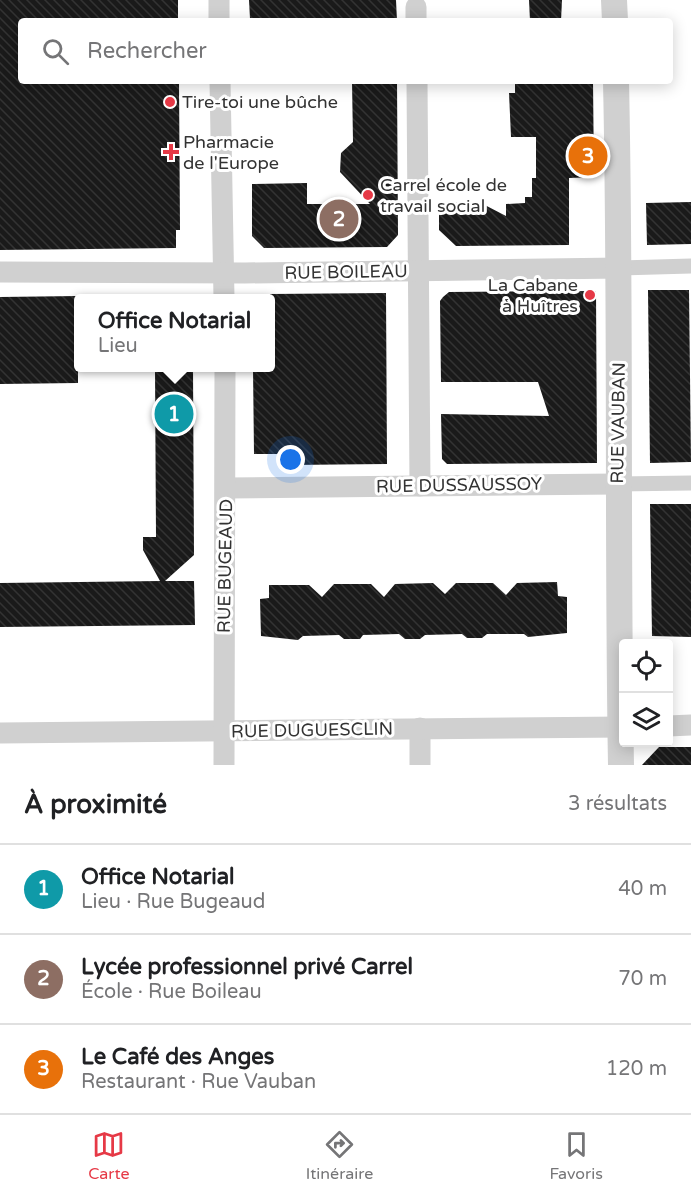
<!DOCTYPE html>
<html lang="fr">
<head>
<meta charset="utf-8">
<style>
  :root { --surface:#fff; --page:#f6f6f6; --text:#202124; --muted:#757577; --line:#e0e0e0; --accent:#e63946 }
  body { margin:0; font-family:"Varela Round",sans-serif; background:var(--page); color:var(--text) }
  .controls { position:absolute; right:18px; bottom:18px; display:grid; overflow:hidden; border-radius:6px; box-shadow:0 3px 15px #0003 }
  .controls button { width:54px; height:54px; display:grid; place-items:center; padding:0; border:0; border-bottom:2px solid var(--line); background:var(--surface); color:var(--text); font:30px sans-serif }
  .you { position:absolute; left:291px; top:460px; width:21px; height:21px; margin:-15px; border:4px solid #fff; border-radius:50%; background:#1a73e8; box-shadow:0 0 0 9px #1a73e833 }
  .badge { display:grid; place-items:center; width:39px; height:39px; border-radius:50%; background:var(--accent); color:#fff; font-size:20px; font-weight:700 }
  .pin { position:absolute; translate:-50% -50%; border:3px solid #fff; box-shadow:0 2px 6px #0006 }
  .popup { position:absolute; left:74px; top:294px; width:201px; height:78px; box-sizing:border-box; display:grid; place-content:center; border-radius:6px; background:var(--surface); filter:drop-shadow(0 2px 4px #0005); font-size:20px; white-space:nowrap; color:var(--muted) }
  .popup b { font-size:22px; color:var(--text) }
  .popup::after { content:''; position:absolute; left:50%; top:100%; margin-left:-12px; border:12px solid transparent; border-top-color:var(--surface) }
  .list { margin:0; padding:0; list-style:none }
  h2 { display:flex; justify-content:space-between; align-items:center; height:78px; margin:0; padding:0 24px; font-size:26px }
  h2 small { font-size:20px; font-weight:400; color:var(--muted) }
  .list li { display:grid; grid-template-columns:39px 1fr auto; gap:18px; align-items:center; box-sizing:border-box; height:90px; padding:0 24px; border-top:2px solid var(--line) }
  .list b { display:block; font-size:22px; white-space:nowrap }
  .list p { margin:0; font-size:20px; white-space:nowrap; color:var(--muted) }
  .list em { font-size:20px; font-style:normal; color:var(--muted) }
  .icon { flex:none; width:33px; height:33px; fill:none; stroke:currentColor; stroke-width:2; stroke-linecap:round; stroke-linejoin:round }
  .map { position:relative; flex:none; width:691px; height:765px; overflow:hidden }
  .search { position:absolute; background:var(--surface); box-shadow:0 3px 15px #0003; left:18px; right:18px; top:18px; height:66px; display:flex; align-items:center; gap:15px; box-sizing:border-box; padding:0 21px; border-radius:6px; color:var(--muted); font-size:22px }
  .sheet { height:348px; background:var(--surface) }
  nav { display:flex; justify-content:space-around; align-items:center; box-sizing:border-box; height:84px; border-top:2px solid var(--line); background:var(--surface); font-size:16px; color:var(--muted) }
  nav a { display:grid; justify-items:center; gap:3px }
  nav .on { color:var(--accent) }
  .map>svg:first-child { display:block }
  .building { fill:url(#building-back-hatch) }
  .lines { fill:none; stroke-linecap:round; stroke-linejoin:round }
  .pedestrian { stroke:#d0d0d0; stroke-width:15 }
  .minor { stroke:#d0d0d0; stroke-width:21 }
  .tertiary { stroke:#d0d0d0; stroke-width:26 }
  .poi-dot { fill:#e63946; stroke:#fff; stroke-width:2 }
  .labels { text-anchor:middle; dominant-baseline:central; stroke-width:6; stroke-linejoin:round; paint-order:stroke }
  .poi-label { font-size:18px; fill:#333; stroke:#fff; text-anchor:start }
  .street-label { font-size:18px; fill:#333; stroke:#fff }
</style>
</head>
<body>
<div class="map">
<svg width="691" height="765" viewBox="0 0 691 765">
  <defs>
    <pattern id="building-back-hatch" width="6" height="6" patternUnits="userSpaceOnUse" patternTransform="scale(1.5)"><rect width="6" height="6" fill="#1a1a1a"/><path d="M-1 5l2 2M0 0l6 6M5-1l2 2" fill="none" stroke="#333"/></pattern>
  </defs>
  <rect width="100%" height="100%" fill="#fff"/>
  <g class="building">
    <path d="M0,0h178v21h-157v60h158l1,149h-4v18l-176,2z"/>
    <path d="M249,0h147l1,21h-46v-3l-101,1z"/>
    <path d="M529,0h33l-1,21h-31z"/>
    <path d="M352,81h45l1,154 -11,12 -123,1 -12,-12v-52l55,-1v21h63l-30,-32 1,-19 12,-11z"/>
    <path d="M515,81h78l1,96 -25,1v67l-113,1 -17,-16v-28h40l27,14v-12l19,-1v-6h7v-19h4v-41h-25l-2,-44h6z"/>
    <path d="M691,202v42l-44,1 -1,-42z"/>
    <path d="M648,290h41l2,172 -41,1z"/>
    <path d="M596,291l1,172 -150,1 -5,-5 -1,-45 108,2 -11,-34h-97l-1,-81 3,-4 6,-5z"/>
    <path d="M386,293l1,171 -98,1 -1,-11h-34l-1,-86h17v-74z"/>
    <path d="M78,296v87l-78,1v-87z"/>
    <path d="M155,368h38l1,187 -29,26h29l1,44 -195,2v-44l160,-2 -17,-31v-13h13z"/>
    <path d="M650,504h41v133l-39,-1z"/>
    <path d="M557,582l1,14 9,1v36l-39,4 -4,-3h-37l-5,4h-15l-5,-4 -37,1 -5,4h-15l-6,-5 -36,1 -3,4h-16l-5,-4 -36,1 -5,4 -37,-4 -1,-37 9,-1v-13h40l13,12 12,-13h37l13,13 11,-13 38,-1 12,11 11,-11h37l13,12 11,-12z"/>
    <path d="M659,747h32v18h-49z"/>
  </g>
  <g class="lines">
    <g class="pedestrian">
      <path d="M620,268l71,-2"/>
      <path d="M617,484l74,-1"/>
    </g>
    <g class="minor">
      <path d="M219,0v21"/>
      <path d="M416,7v14"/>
      <path d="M220,81l4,217"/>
      <path d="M417,81l3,405"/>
      <path d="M0,272l245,1 375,-5"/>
      <path d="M226,488l391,-4"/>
      <path d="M668,726l23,-1"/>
      <path d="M420,728v37"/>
      <path d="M0,733l624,-6"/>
      <path d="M224,765l1,-397"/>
    </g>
    <g class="tertiary">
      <path d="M614,0l1,21"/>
      <path d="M616,81c5,228 1,456 5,684"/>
    </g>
  </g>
  <g class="poi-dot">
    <circle cx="170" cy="102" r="6"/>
    <path d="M168 143h6v6h6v6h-6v6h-6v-6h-6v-6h6z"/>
    <circle cx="368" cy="195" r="6"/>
    <circle cx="590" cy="295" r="6"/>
  </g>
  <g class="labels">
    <g class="poi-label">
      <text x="182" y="102">Tire-toi une bûche</text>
      <text x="183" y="142">Pharmacie<tspan x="183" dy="21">de l'Europe</tspan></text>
      <text x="380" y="185">Carrel école de<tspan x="380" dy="21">travail social</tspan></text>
      <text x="578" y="285" text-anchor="end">La Cabane<tspan x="578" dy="21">à Huîtres</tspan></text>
    </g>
    <g class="street-label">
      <text transform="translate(346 272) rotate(-1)">RUE BOILEAU</text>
      <text transform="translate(618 423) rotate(-89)">RUE VAUBAN</text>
      <text transform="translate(459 485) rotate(-1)">RUE DUSSAUSSOY</text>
      <text transform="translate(225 566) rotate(-89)">RUE BUGEAUD</text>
      <text transform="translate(312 730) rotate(-1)">RUE DUGUESCLIN</text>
    </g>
  </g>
</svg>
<div class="controls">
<button><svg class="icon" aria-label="locate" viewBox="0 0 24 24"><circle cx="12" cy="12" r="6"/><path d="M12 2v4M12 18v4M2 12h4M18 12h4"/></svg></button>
<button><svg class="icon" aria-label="layers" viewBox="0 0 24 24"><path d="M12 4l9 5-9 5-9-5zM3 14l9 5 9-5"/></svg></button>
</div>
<div class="you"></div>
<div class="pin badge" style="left:174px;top:414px;background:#0f9aa8">1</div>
<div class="popup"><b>Office Notarial</b>Lieu</div>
<div class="pin badge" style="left:339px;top:219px;background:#8d6e63">2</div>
<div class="pin badge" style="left:588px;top:156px;background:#e8710a">3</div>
<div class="search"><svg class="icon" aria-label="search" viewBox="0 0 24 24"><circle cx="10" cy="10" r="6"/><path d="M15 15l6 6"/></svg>Rechercher</div>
</div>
<section class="sheet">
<h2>À proximité<small>3 résultats</small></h2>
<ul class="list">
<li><span class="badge" style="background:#0f9aa8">1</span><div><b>Office Notarial</b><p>Lieu · Rue Bugeaud</p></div><em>40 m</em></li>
<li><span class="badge" style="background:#8d6e63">2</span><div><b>Lycée professionnel privé Carrel</b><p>École · Rue Boileau</p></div><em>70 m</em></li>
<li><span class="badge" style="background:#e8710a">3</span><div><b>Le Café des Anges</b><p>Restaurant · Rue Vauban</p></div><em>120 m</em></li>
</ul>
</section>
<nav>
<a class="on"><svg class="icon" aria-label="map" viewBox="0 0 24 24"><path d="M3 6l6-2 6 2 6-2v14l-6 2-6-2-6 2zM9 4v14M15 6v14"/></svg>Carte</a>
<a><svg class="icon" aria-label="directions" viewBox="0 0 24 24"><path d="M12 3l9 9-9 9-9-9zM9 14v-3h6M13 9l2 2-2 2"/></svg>Itinéraire</a>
<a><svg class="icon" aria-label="saved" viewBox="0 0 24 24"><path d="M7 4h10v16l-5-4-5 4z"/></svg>Favoris</a>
</nav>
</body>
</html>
